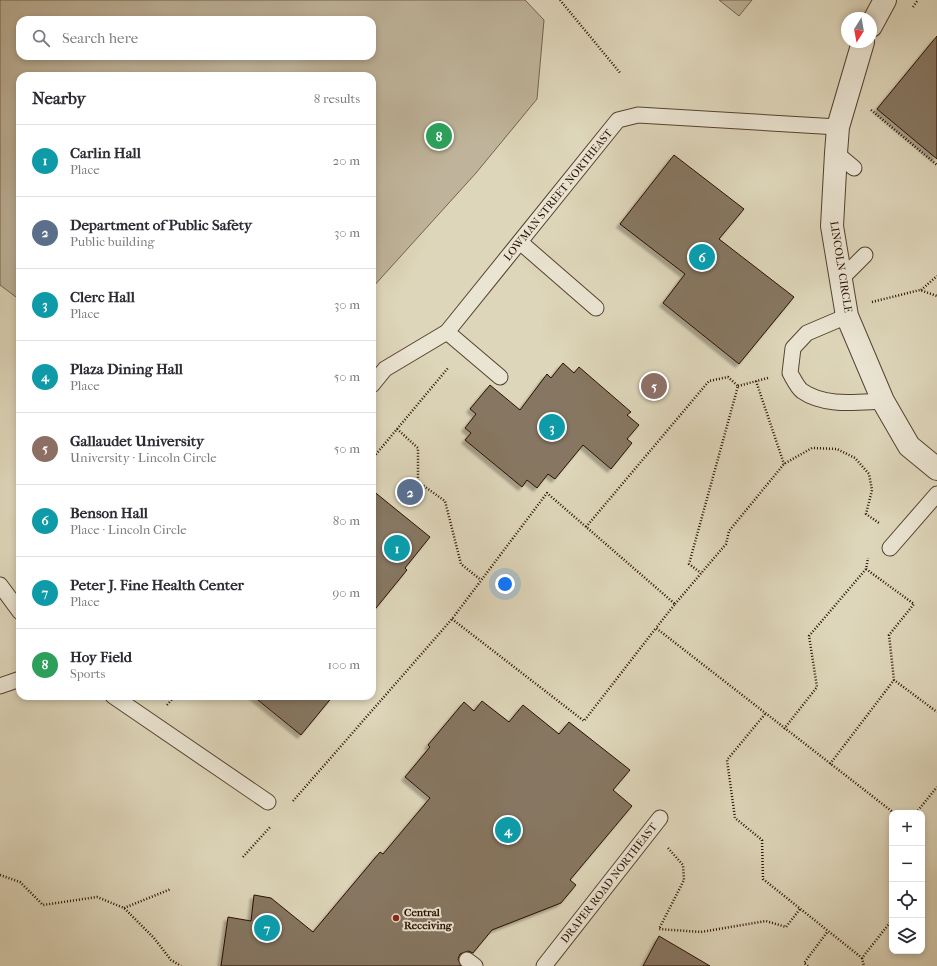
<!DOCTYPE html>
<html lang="en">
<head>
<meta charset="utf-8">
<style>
  :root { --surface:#fff; --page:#f7f7f7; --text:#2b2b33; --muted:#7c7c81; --line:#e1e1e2; --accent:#ea580c }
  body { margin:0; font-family:"IM FELL French Canon",serif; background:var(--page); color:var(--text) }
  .controls { position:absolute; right:12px; bottom:12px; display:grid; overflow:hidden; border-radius:8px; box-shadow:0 2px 6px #0003 }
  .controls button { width:36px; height:36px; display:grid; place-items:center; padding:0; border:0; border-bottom:1px solid var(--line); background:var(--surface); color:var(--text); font:20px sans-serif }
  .compass { position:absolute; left:841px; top:12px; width:36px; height:36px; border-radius:50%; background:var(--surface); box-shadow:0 2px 6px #0003; rotate:191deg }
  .you { position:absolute; left:505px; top:584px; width:14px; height:14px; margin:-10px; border:3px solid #fff; border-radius:50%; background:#1a73e8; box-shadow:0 0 0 6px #1a73e833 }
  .badge { display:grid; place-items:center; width:26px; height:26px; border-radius:50%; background:var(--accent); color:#fff; font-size:13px; font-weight:700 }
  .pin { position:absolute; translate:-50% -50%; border:2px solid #fff; box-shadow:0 1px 4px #0006 }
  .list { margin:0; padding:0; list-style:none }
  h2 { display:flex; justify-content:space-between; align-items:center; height:52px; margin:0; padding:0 16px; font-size:17px }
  h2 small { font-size:13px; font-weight:400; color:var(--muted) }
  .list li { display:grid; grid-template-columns:26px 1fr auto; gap:12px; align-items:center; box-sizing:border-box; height:72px; padding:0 16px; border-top:1px solid var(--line) }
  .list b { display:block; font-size:15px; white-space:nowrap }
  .list p { margin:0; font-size:13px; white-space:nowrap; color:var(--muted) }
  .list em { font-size:13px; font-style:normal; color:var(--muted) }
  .icon { flex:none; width:22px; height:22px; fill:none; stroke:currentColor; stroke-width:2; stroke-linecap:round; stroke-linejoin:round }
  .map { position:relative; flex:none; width:937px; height:966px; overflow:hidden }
  .search { position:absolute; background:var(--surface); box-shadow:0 2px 6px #0003; left:16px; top:16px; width:360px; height:44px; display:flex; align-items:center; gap:10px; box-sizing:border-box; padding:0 14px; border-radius:12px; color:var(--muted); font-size:15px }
  .panel { position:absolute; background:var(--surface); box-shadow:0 2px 6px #0003; left:16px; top:72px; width:360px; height:628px; border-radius:12px }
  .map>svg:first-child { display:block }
  .green { fill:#bfb49b; stroke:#74624e; fill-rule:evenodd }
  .building { fill:#877762; stroke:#291002; filter:url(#shadow) }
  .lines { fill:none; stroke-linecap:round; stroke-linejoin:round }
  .service-casing { stroke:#564230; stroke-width:17 }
  .minor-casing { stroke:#564230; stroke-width:24 }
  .path { stroke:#291002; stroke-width:2.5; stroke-dasharray:1 2; stroke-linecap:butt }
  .service { stroke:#eae4d2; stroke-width:15 }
  .minor { stroke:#eae4d2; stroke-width:22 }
  .poi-dot { fill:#8f2418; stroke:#eae4d2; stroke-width:1.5 }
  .labels { text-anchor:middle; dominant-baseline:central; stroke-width:4; stroke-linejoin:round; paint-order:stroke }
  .street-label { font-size:11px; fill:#291002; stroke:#eae4d2 }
  .poi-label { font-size:11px; font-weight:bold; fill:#291002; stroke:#eae4d2; text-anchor:start }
</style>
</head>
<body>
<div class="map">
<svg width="937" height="966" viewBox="0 0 937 966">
  <defs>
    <filter id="shadow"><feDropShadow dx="-3.5" dy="3.5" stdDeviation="1" flood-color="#0004"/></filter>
  </defs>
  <rect width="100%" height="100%" fill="#ded6ba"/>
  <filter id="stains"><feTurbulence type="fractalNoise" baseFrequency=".005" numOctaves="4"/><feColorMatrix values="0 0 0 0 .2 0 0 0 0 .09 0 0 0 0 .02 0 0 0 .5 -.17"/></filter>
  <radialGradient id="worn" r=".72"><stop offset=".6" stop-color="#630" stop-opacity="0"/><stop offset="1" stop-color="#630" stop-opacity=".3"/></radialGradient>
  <g class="green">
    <path d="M0,0h525l19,20 -7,79 -61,74 -104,115v-212h-352v224l-20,-15zM20,20h352v36h-352z"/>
    <path d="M719,0h33l-13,16z"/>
  </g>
  <g class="building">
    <path d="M937,36v123l-60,-50z"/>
    <path d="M674,155l70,54 -25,30 75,58 -55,67 -76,-61 22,-29 -65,-50z"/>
    <path d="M563,363l11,10 5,-6 52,45 -4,3 12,10 -12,14 5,4 -21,26 -28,-24 -28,34 -7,-5 -11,14 -10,-8 -5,7 -57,-47 6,-7 -6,-5 11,-14 -6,-5 20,-24 30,25 27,-36 4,4z"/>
    <path d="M372,490l58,47 -25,31 2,2 -35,43z"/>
    <path d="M253,696h80l-32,39z"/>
    <path d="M482,701l27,21 14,-17 36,29 10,-12 61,48 -17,20 19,16 -62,74 6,5 -15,18 -69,27 -19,23 -5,-2 -8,3 -2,5 3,7h-240l7,-49 23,4 3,-26 17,3 42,34 67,-80 3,2 47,-56 -25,-21 25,-30 -2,-2 36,-43 10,9z"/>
    <path d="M659,936l51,30h-67z"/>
  </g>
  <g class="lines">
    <g class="service-casing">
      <g id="service">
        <path d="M836,153l18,15"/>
        <path d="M520,242l76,66"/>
        <path d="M841,279l24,-24"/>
        <path d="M847,316l-40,17 -14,15 -3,25c3,5 7,14 12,18 23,16 55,11 81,10"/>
        <path d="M447,332l53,45"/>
        <path d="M372,385l13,-16 62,-37 171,-212 20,-5 200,12"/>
        <path d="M890,548l47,-54"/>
        <path d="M0,585l20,27"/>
        <path d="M0,686l20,-7"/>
        <path d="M113,696l155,106"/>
        <path d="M467,960l8,6"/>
        <path d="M544,966l116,-148"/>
      </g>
    </g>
    <g class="minor-casing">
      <g id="minor">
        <path d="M871,26l14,-26"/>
        <path d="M863,42l-25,85 -2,26 -4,73 15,90 36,85 26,45 28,23"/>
      </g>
    </g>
    <g class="path">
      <path d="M560,0l61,74"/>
      <path d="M913,7l5,-7"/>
      <path d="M871,110l66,55"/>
      <path d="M921,290l16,-14"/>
      <path d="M872,302l48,-12 17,6"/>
      <path d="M756,381l28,83"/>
      <path d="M738,386l30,-8"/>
      <path d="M397,429l21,19v34l27,19 16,63 20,16"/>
      <path d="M372,459l76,-91"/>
      <path d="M586,527l123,-146 19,-4 10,9 -49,178 12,9"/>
      <path d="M866,569l48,35 -25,31 5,45 43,32"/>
      <path d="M675,604l51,-60 3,-13 55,-67 28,-16 25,1 18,9 14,16 3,16 -6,24 13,9"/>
      <path d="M452,619l132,102 72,-93"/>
      <path d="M167,705l8,-9"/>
      <path d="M765,714l-38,46 8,58 27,22 1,39 99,79 30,-38"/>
      <path d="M784,729l33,-42 -8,-51 57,-67 2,-11"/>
      <path d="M830,764l64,-84"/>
      <path d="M293,801l159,-182 95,-126 128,111 -19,24 238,185"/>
      <path d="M916,813l21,-26"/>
      <path d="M892,845v8"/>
      <path d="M668,848l15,17 1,15 -25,49 42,3 65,-11 20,6 14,-18"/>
      <path d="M243,857l28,-31"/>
      <path d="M0,875l20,7 23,23 54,-8 27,11 30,30 17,22 10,6"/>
      <path d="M124,908l47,-19"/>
      <path d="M862,958l2,8"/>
      <path d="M808,966l-4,-3 24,-32"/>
    </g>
    <use href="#service" class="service"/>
    <use href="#minor" class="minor"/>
  </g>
  <circle class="poi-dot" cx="396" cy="918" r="4"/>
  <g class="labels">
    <g class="street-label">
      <text transform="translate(558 195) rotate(-51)">LOWMAN STREET NORTHEAST</text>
      <text transform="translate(841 267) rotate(81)">LINCOLN CIRCLE</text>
      <text transform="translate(609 883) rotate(-52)">DRAPER ROAD NORTHEAST</text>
    </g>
    <g class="poi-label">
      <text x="404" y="912">Central<tspan x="404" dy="13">Receiving</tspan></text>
    </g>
  </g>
  <rect width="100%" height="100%" filter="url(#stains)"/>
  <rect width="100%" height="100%" fill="url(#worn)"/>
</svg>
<div class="controls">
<button>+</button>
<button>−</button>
<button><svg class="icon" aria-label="locate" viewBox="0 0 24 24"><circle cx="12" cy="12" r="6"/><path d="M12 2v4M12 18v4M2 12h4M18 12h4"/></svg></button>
<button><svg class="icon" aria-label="layers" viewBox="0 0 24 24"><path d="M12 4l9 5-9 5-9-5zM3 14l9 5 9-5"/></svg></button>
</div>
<svg class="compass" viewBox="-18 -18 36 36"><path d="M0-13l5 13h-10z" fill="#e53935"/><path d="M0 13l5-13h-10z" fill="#7c7c81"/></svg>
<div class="you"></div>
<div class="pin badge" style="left:397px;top:548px;background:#0f9aa8">1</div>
<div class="pin badge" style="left:410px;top:492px;background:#5c6f8a">2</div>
<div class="pin badge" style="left:552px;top:427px;background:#0f9aa8">3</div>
<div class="pin badge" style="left:508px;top:830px;background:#0f9aa8">4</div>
<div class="pin badge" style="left:654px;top:386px;background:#8d6e63">5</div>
<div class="pin badge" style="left:702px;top:257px;background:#0f9aa8">6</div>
<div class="pin badge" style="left:267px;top:928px;background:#0f9aa8">7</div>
<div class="pin badge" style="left:439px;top:136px;background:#2e9e5b">8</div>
<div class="search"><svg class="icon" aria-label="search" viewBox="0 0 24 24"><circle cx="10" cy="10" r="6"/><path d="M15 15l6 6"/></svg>Search here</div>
<section class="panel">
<h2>Nearby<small>8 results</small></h2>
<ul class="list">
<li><span class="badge" style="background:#0f9aa8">1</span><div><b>Carlin Hall</b><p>Place</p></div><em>20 m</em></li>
<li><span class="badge" style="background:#5c6f8a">2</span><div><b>Department of Public Safety</b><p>Public building</p></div><em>30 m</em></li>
<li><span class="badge" style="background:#0f9aa8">3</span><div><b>Clerc Hall</b><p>Place</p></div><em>30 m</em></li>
<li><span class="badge" style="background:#0f9aa8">4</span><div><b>Plaza Dining Hall</b><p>Place</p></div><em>50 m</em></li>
<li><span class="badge" style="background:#8d6e63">5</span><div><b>Gallaudet University</b><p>University · Lincoln Circle</p></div><em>50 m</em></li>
<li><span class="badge" style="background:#0f9aa8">6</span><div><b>Benson Hall</b><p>Place · Lincoln Circle</p></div><em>80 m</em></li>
<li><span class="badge" style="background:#0f9aa8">7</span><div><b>Peter J. Fine Health Center</b><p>Place</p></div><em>90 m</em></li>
<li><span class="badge" style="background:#2e9e5b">8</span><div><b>Hoy Field</b><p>Sports</p></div><em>100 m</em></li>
</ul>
</section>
</div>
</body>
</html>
